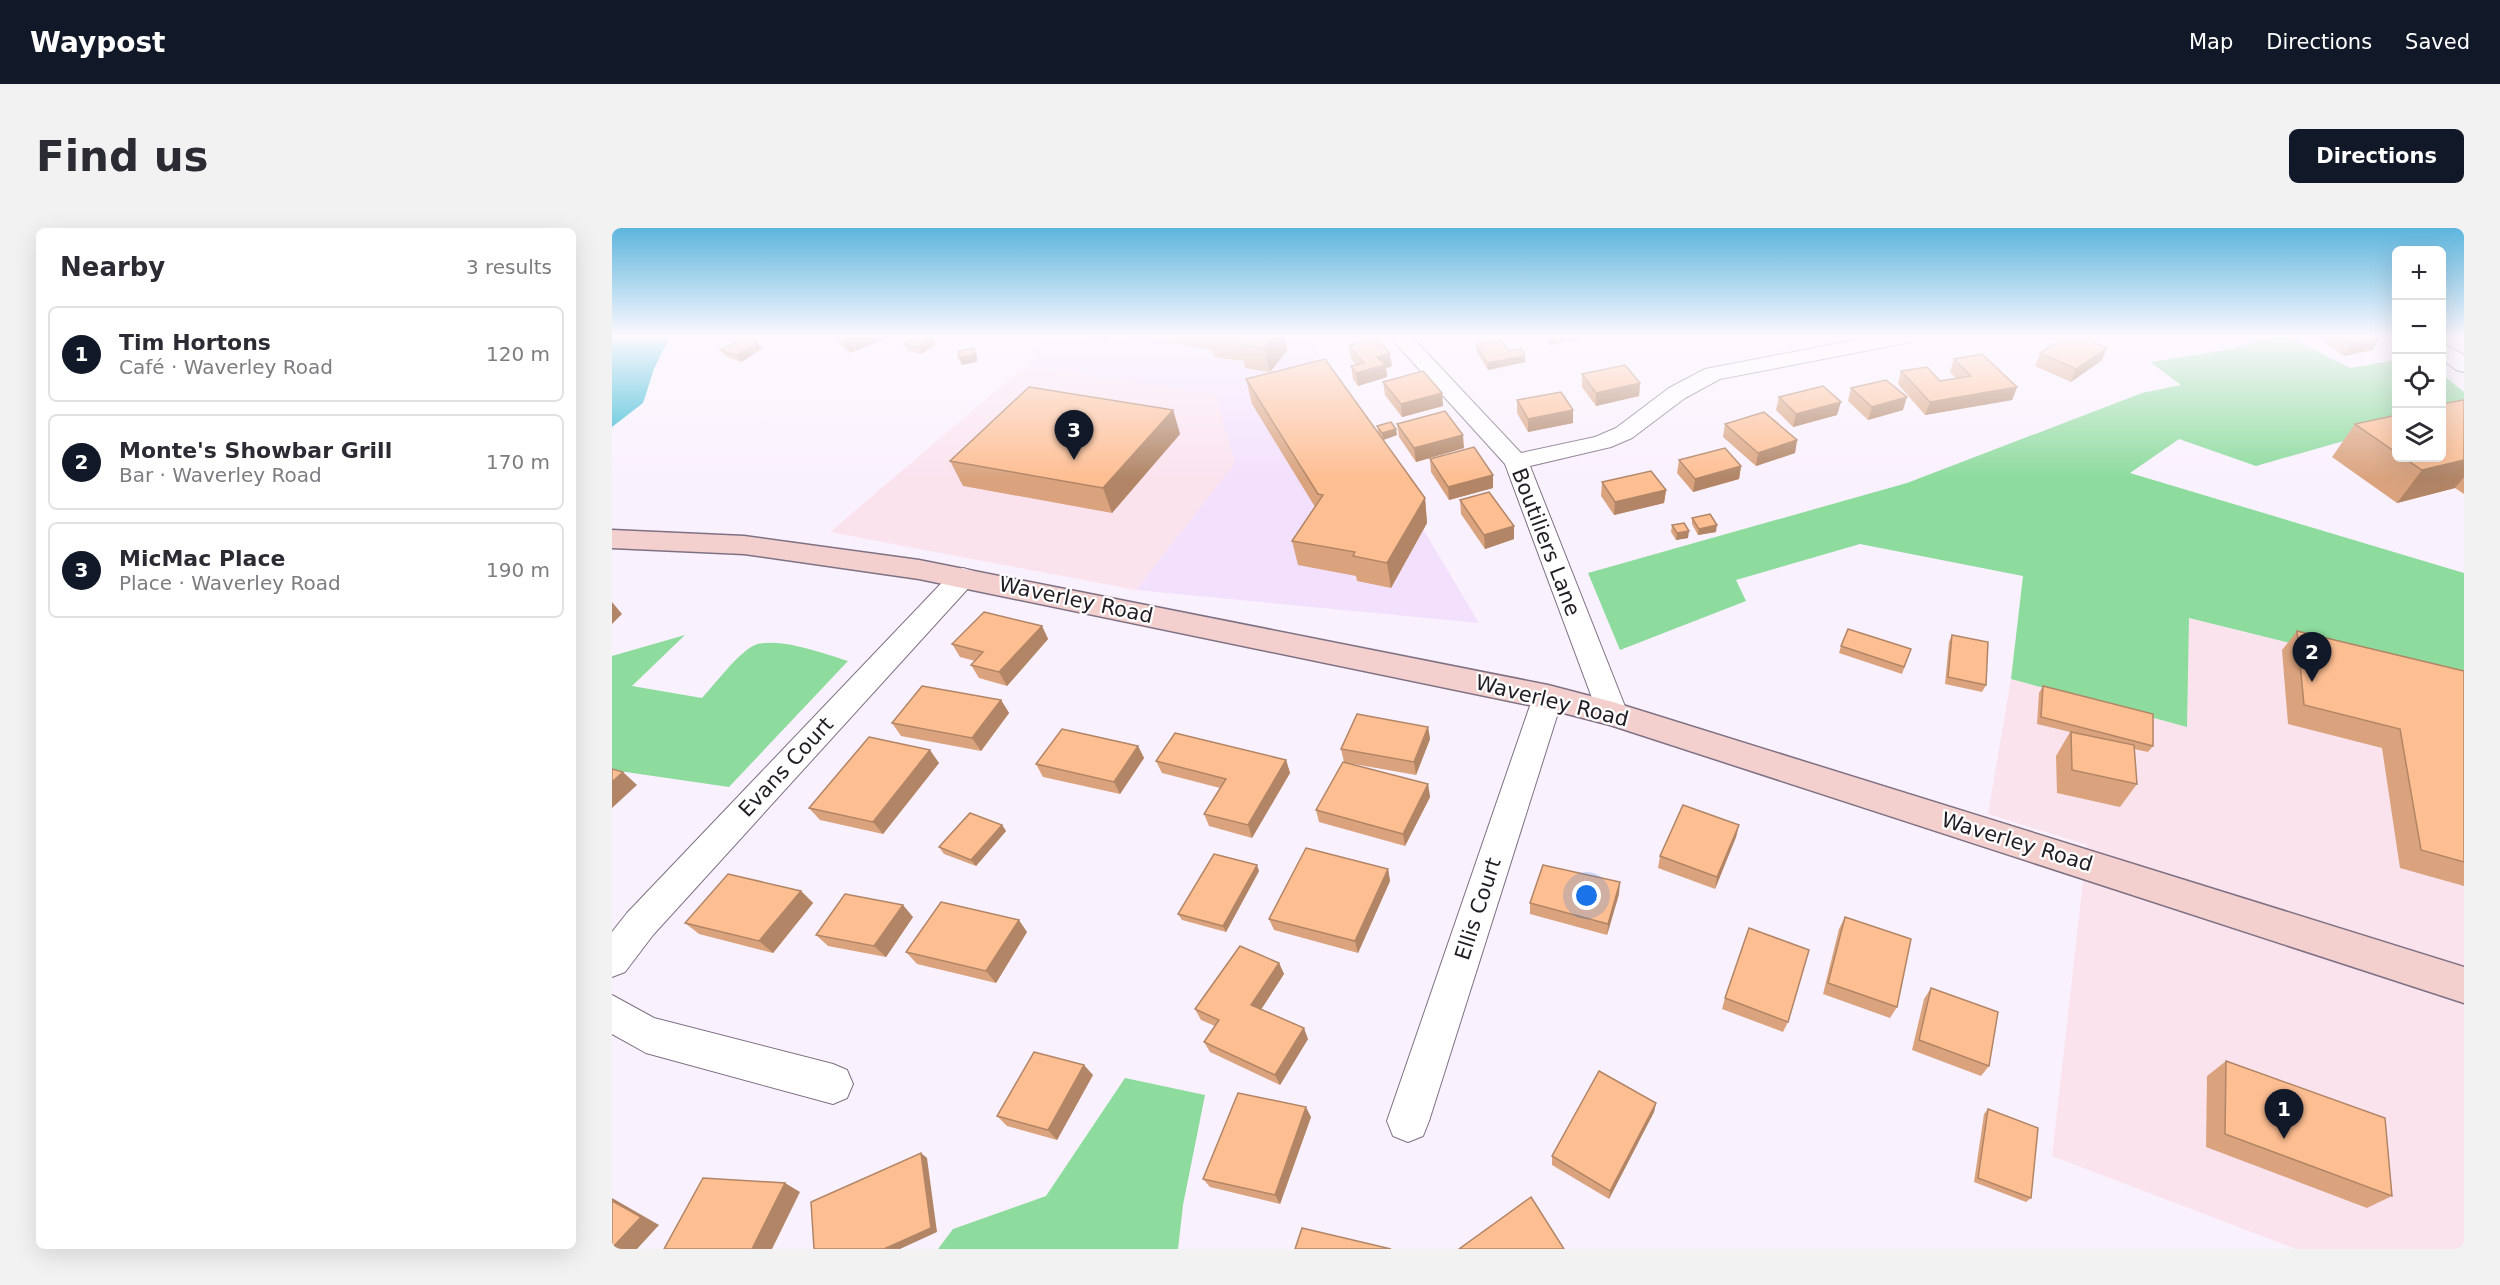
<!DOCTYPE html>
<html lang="en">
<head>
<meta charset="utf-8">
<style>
  :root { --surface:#fff; --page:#f2f2f3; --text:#2b2b33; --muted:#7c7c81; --line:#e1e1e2; --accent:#111827 }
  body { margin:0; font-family:"DejaVu Sans",sans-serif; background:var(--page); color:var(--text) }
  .controls { position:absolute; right:18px; top:18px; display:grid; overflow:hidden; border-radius:9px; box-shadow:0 6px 24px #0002 }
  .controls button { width:54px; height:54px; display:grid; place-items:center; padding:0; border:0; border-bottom:2px solid var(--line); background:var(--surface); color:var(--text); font:30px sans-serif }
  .you { position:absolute; left:975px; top:668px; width:21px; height:21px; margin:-15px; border:4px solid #fff; border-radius:50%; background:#1a73e8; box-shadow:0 0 0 9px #1a73e833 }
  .badge { display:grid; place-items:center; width:39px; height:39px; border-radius:50%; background:var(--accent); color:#fff; font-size:20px; font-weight:700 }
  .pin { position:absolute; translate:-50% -50px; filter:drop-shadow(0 2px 3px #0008) }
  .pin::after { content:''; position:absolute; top:32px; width:21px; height:18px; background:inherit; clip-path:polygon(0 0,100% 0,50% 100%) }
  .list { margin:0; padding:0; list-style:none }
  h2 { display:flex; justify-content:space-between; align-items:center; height:78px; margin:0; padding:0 24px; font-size:26px }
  h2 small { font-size:20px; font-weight:400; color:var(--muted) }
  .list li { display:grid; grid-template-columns:39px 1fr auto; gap:18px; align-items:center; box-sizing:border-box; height:96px; margin:0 12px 12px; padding:0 12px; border:2px solid var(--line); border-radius:9px }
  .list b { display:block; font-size:22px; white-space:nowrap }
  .list p { margin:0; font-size:20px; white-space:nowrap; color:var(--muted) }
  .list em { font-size:20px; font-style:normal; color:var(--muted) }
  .icon { flex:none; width:33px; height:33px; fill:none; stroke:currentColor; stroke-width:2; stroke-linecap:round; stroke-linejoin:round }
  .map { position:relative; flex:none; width:1852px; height:1021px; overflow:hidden; border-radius:9px }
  header { display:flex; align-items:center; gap:36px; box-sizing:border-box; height:84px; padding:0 30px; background:var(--accent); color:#fff }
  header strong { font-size:28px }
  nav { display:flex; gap:33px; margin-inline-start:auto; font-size:21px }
  .intro { display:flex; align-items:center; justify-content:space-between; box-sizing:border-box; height:144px; padding:0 36px }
  h1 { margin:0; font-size:42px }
  .button { padding:15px 27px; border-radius:9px; background:var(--accent); color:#fff; font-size:21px; font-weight:700 }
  main { display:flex; gap:36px; padding:0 36px }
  aside { flex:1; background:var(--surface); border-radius:9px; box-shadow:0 6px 24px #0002 }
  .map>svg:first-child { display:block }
  .commercial { fill:#fbe3ee }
  .built { fill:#f3e0fc }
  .forest { fill:#8ddb9d }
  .water { fill:#2db6d0 }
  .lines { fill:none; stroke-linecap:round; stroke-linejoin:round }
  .minor-casing { stroke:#7e7184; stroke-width:2 }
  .secondary-casing { stroke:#7e7184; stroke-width:3 }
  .minor { fill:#fff; fill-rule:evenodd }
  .secondary { fill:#f3d0cd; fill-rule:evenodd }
  .wall { fill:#daa37e }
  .shaded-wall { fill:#b18566 }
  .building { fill:#fdbe92; stroke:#b18566; stroke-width:1.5 }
  .labels { text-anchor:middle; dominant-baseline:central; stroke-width:4.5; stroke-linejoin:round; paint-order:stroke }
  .street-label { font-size:21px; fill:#221c24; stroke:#fff }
</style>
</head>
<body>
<header>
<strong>Waypost</strong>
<nav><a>Map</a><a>Directions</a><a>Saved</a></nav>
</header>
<div class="intro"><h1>Find us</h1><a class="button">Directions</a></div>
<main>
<aside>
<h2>Nearby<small>3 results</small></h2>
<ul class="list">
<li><span class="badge">1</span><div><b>Tim Hortons</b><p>Café · Waverley Road</p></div><em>120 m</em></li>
<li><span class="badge">2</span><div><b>Monte's Showbar Grill</b><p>Bar · Waverley Road</p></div><em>170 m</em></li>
<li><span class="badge">3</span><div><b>MicMac Place</b><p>Place · Waverley Road</p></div><em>190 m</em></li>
</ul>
</aside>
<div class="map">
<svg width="1852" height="1021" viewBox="0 0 1852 1021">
  <rect width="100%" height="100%" fill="#faf1fe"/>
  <g class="commercial">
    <path d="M414,137l190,29 20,69 -100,127 -306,-58z"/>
    <path d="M1576,390l276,68v563h-168l-244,-93 35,-311 -99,-31 23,-135 176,48z"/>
  </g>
  <path class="built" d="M436,108h260l171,287 -343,-33 99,-127 -19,-68 -190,-30z"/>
  <g class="forest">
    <path d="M1668,108h7l63,32 46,-8v66l-140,40 -77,-27 -49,34 334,100v113l-275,-68 -2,109 -176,-48 12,-103 -163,-32 -124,36 10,21 -126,49 -32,-77 319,-90 235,-90 39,-8 -31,-23 71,-11z"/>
    <path d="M1830,146l22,18v45l-22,-12z"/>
    <path d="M73,407l-53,51 70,12c14,-15 33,-41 49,-51 21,-13 75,7 97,14l-119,126 -117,-17v-114z"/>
    <path d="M513,850l80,17 -22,110 -5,44h-240l15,-20 93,-33z"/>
  </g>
  <path class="water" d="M0,108h58l-16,33 -11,34 -31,24z"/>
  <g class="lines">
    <g class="minor-casing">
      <g id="minor">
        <path d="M777,108h22l110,117 74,-16 21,-9 53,-40 36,-19 171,-33h45l-3,4 -7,2 -191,37 -35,19 -53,40 -21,9 -81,19 98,248 -4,8 -11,4 -11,-4 -4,-8 -93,-250z"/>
        <path d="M1830,115l22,12v17l-8,-2 -14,-11z"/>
        <path d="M351,340l10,3 4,6 -4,6 -320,352 -28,37 -13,5v-45l15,-19 326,-342z"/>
        <path d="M936,458l11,3 4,8 -134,424 -6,15 -15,6 -15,-6 -6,-15 146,-424 4,-8z"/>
        <path d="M0,767l42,23 179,46 14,6 6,14 -6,14 -14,6 -187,-51 -34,-19z"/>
      </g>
    </g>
    <g class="secondary-casing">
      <path id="secondary" d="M0,302l132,6 175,24 629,125 65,17 851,265v36l-854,-278 -62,-16 -629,-130 -175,-25 -132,-6z"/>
    </g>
    <use href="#minor" class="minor"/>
    <use href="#secondary" class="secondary"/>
  </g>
  <g class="wall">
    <path d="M222,108h53l1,2 -38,15 -12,-10z"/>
    <path d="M470,108h27l-4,4z"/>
    <path d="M511,108h161l3,15 -17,21 -25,-4 -1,-7 -30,-4 -2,-7z"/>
    <path d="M931,108h34v4l-28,5z"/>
    <path d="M1703,108h64l-6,14 -29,6z"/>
    <path d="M292,116l31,1 -14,9 -14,-4z"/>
    <path d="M864,116l49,12v6l-37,8 -12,-19z"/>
    <path d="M737,118l43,20 -6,2 1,9 -29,9 -5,-7 -2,-13 5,-1 -5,-7z"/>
    <path d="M150,121l-21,13 -16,-6 -5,-6z"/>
    <path d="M1428,125l62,7 -31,22 -36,-16z"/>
    <path d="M1342,131l63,28 -5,13 -87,15 -27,-31 3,-13 39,10 16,-3 -6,-6z"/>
    <path d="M970,146l58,9 -1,13 -43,10 -14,-19z"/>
    <path d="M634,151l179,119 2,25 -36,65 -34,-7 -1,-5 -58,-11 -6,-24 23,-34 -63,-103z"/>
    <path d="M771,154l59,11 1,13 -41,11 -17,-22z"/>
    <path d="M1239,160l52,22 -35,10 -20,-19z"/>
    <path d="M1167,169l58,18 -44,12 -17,-17z"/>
    <path d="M905,172l56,23 -45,9 -11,-19z"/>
    <path d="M1852,172v94l-9,-6 -58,15 -65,-46 23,-33 42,-9v43h45z"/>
    <path d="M561,182l7,24 -68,79 -149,-27 -13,-25z"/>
    <path d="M785,196l67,24 -48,14 -17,-25z"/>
    <path d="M1113,196l72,16 -2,13 -39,13 -33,-29z"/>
    <path d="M765,198l20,9 -14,5 -5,-8z"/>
    <path d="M818,231l63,16v13l-44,12 -18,-28z"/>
    <path d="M1067,232l62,6 -2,13 -46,13 -16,-19z"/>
    <path d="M990,254l64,8 -2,13 -50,12 -13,-19z"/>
    <path d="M848,272l54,39 -29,10 -24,-35z"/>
    <path d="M1080,290l24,14 -18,3 -6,-11z"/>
    <path d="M1060,297l16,13 -12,2 -5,-8z"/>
    <path d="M430,398l6,13 -41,47 -28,-8 -8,-13 4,-4 -15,-4 -8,-13z"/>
    <path d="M1685,403l167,40v215l-64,-18 -18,-120 -94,-24 -6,-74z"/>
    <path d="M1340,407l34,50 -4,7 -37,-8 4,-42z"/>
    <path d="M1229,418l70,3 -9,25 -63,-21z"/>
    <path d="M1431,458l110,60 -5,6 -14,-3 3,35 -17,23 -63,-14 -1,-37 14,-24 -33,-8 2,-31z"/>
    <path d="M389,472l8,13 -28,38 -80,-15 -9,-13z"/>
    <path d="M816,499l2,12 -14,36 -68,-12 80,21 2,13 -25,49 -86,-24 -3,-12 28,-48 -3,-13z"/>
    <path d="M526,518l6,12 -24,36 -77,-17 -7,-13z"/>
    <path d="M674,532l4,13 -38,65 -43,-12 -5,-12 16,-26 -58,-15 -6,-12z"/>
    <path d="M327,535l-56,71 -63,-14 -11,-12z"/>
    <path d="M390,597l4,6 -30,35 -32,-12 -5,-7z"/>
    <path d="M1127,597l-3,12 -21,52 -57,-21 2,-12z"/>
    <path d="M776,641l2,12 -32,72 -84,-23 -5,-11z"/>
    <path d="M647,643l-33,61 -44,-12 -4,-6z"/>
    <path d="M189,663l12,12 -40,50 -74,-19 -14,-11z"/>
    <path d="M1007,666l-12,41 -77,-21v-11z"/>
    <path d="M301,689l-27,40 -58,-11 -12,-11z"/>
    <path d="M1233,689l52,90 -7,11 -67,-24 16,-65z"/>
    <path d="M415,704l-31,51 -79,-19 -11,-12z"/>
    <path d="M667,735l5,11 -23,35 47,30 -28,46 -70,-33 -6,-10 11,-16 -14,-6 -6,-11z"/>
    <path d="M1319,760l58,78 -8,10 -69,-26 12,-51z"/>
    <path d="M1113,770l63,24 -5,10 -61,-23z"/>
    <path d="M1614,833l166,135 -25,12 -161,-61 1,-71z"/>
    <path d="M481,847l-36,65 -50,-14 -10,-10z"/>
    <path d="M1044,875l-2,9 -45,87 -57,-34v-9z"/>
    <path d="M1376,881l43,89 -5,4 -52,-20 10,-68z"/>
    <path d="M699,889l-31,87 -70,-17 -7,-8z"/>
  </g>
  <g class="shaded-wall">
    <path d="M242,108h33l1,2 -38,15 -7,-13z"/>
    <path d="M662,108h10l3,15 -17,21 -6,-24z"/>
    <path d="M949,108h16v4l-28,5v-7z"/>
    <path d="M320,110l3,7 -14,9 -3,-7z"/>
    <path d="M1769,110l-8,12 -29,6 8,-13z"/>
    <path d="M146,114l4,7 -21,13 -4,-7z"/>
    <path d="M362,120l3,7v7l-15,3 -3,-7z"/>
    <path d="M1495,120l-5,12 -31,22 5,-13z"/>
    <path d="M778,125l2,13 -6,2 1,9 -29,9 -2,-13 21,-16z"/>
    <path d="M913,128v6l-37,8 -1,-7z"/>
    <path d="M1028,155l-1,13 -43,10v-13z"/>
    <path d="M1405,159l-5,13 -87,15 5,-13z"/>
    <path d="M830,165l1,13 -41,11 -1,-13z"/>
    <path d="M1295,169l-4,13 -35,10 4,-13z"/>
    <path d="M1229,174l-4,13 -44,12 3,-13z"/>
    <path d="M561,182l7,24 -68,79 -9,-25z"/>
    <path d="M961,182v13l-45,9v-13z"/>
    <path d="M784,201l1,6 -14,5 -1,-7z"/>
    <path d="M851,207l1,13 -48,14 -2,-14z"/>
    <path d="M1185,212l-2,13 -39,13 2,-13z"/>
    <path d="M1852,232v17l-9,11 -58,15 25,-33z"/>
    <path d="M1129,238l-2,13 -46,13 2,-13z"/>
    <path d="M881,247v13l-44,12 -1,-13z"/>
    <path d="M1054,262l-2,13 -50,12 1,-13z"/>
    <path d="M813,270l2,25 -36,65 -4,-25z"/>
    <path d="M1105,297l-1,7 -18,3 1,-6z"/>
    <path d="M902,298v13l-29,10 -1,-14z"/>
    <path d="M1077,303l-1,7 -12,2 1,-7z"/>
    <path d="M0,374l10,12 -10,10z"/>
    <path d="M430,398l6,13 -41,47 -8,-14z"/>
    <path d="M389,472l8,13 -28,38 -9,-13z"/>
    <path d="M816,499l2,12 -14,36 -2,-13z"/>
    <path d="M526,518l6,12 -24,36 -6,-12z"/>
    <path d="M318,522l9,13 -56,71 -10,-12z"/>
    <path d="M674,532l4,13 -38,65 -4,-13z"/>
    <path d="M11,544l14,13 -25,23v-26z"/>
    <path d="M816,556l2,13 -25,49 -2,-12z"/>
    <path d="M390,597l4,6 -30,35 -5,-6z"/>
    <path d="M1127,597l-3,12 -21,52 2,-12z"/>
    <path d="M645,637l2,6 -33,61 -3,-6z"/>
    <path d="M776,641l2,12 -32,72 -3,-12z"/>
    <path d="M1008,654l-1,12 -12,41 1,-11z"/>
    <path d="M189,663l12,12 -40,50 -14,-12z"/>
    <path d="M291,677l10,12 -27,40 -12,-11z"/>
    <path d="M407,692l8,12 -31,51 -10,-12z"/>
    <path d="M667,735l5,11 -27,42 -6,-11z"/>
    <path d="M692,800l4,11 -28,46 -5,-10z"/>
    <path d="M472,837l9,10 -36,65 -9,-10z"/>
    <path d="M1044,875l-2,9 -45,87 1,-8z"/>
    <path d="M694,879l5,10 -31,87 -5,-9z"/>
    <path d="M309,925l6,5 10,74 -37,17h-16z"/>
    <path d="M173,955l15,9 -28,57h-20z"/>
    <path d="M0,970l47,27 -22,24h-25z"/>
  </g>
  <g class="building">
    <path d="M226,108h16l-11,4z"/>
    <path d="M304,108h7l9,2 -14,9 -14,-3z"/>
    <path d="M618,108h44l-10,12 -25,-4 5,-6z"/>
    <path d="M763,108l15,17 -13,4 8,8 -29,8 -5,-7 13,-3 -15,-17z"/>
    <path d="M935,108h14l-12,2z"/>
    <path d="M1454,108h15l26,12 -31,21 -36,-16z"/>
    <path d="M1730,108h37l2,2 -29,5z"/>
    <path d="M132,109l14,5 -21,13 -17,-5z"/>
    <path d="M889,112l8,11 12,-2 4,7 -38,7 -11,-19z"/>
    <path d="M362,120v7l-15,3 -1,-7z"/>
    <path d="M1370,126l35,33 -87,15 -29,-31 26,-4 13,14 31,-5 -17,-17z"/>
    <path d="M713,131l100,139 -38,65 -34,-7 2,-4 -63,-11 31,-46 -5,-1 -72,-115z"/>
    <path d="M1013,137l15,18 -44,10 -14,-19z"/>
    <path d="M811,143l19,22 -41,11 -18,-22z"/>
    <path d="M1274,152l21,17 -35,10 -21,-19z"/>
    <path d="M1211,158l18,16 -45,12 -17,-17z"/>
    <path d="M417,159l144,23 -70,78 -153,-27z"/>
    <path d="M949,164l12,18 -45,9 -11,-19z"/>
    <path d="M1851,172h1v60l-42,10 -18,-12h38v-54z"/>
    <path d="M833,183l18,24 -49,13 -17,-24z"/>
    <path d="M1152,184l33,28 -39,13 -33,-29z"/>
    <path d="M1785,187v38l-42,-29z"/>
    <path d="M779,194l5,7 -14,4 -5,-7z"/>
    <path d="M862,219l19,28 -45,12 -18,-28z"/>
    <path d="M1113,220l16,18 -46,13 -16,-19z"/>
    <path d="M1039,243l15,19 -51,12 -13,-20z"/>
    <path d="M877,264l25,34 -30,9 -24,-35z"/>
    <path d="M1098,286l7,11 -18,4 -7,-11z"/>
    <path d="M1072,295l5,8 -12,2 -5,-8z"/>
    <path d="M372,384l58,14 -43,46 -28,-7 12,-13 -31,-8z"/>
    <path d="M1236,401l63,20 -7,18 -63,-21z"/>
    <path d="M1685,403l167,40v191l-43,-12 -21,-121 -96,-24z"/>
    <path d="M1340,407l36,7 -2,43 -38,-8z"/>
    <path d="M310,458l79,14 -29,38 -80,-15z"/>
    <path d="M1431,458l110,28v32l-112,-29z"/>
    <path d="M745,486l71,13 -14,35 -73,-13z"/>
    <path d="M450,501l76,17 -24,36 -78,-18z"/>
    <path d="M1459,504l63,13 3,39 -65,-14z"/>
    <path d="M563,505l111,27 -38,65 -44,-11 22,-35 -70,-18z"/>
    <path d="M257,509l61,13 -57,72 -64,-14z"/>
    <path d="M731,534l85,22 -25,50 -87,-24z"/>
    <path d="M0,541l11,3 -11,10z"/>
    <path d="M1071,577l56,20 -22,52 -57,-21z"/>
    <path d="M358,585l32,12 -31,35 -32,-13z"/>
    <path d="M694,620l82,21 -33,72 -86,-22z"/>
    <path d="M602,626l43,11 -34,61 -45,-12z"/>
    <path d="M931,637l77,17 -12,42 -78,-21z"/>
    <path d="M116,646l73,17 -42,50 -74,-18z"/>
    <path d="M233,666l58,11 -29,41 -58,-11z"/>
    <path d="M329,674l78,18 -33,51 -80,-19z"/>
    <path d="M1233,689l66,22 -14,68 -69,-24z"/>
    <path d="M1137,700l60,22 -21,72 -63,-24z"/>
    <path d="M628,718l39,17 -28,42 53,23 -29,47 -71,-33 15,-22 -24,-11z"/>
    <path d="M1319,760l67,24 -9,54 -70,-26z"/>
    <path d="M422,824l50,13 -36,65 -51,-14z"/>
    <path d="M1614,833l159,57 7,78 -167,-62z"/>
    <path d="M987,843l57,32 -46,88 -58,-35z"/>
    <path d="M626,865l68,14 -31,88 -72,-16z"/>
    <path d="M1376,881l50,19 -7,70 -53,-20z"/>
    <path d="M309,925l10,75 -47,21h-70l-3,-47z"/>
    <path d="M91,950l82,5 -33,66h-88z"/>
    <path d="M919,969l33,52h-105z"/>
    <path d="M0,973l29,16 -29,31z"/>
    <path d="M690,1000l89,21h-96z"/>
  </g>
  <linearGradient id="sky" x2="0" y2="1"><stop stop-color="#5db5de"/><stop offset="0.43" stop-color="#fdf9ff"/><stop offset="1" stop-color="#fdf9ff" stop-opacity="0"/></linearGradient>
  <rect width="1852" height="251" fill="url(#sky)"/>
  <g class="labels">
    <g class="street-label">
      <text transform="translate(934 314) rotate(69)">Boutiliers Lane</text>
      <text transform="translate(464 372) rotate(12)">Waverley Road</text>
      <text transform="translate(940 473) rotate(14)">Waverley Road</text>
      <text transform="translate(174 539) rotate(-47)">Evans Court</text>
      <text transform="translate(1405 614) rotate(17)">Waverley Road</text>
      <text transform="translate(866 681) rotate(-72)">Ellis Court</text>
    </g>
  </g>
</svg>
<div class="controls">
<button>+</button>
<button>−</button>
<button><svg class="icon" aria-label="locate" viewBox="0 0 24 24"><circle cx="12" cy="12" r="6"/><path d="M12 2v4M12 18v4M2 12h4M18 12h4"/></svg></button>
<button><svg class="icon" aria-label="layers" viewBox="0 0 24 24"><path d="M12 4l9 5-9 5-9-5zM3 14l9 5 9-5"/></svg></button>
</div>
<div class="you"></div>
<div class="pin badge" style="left:1672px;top:911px">1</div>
<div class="pin badge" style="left:1700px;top:454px">2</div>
<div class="pin badge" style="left:462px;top:232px">3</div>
</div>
</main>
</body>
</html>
